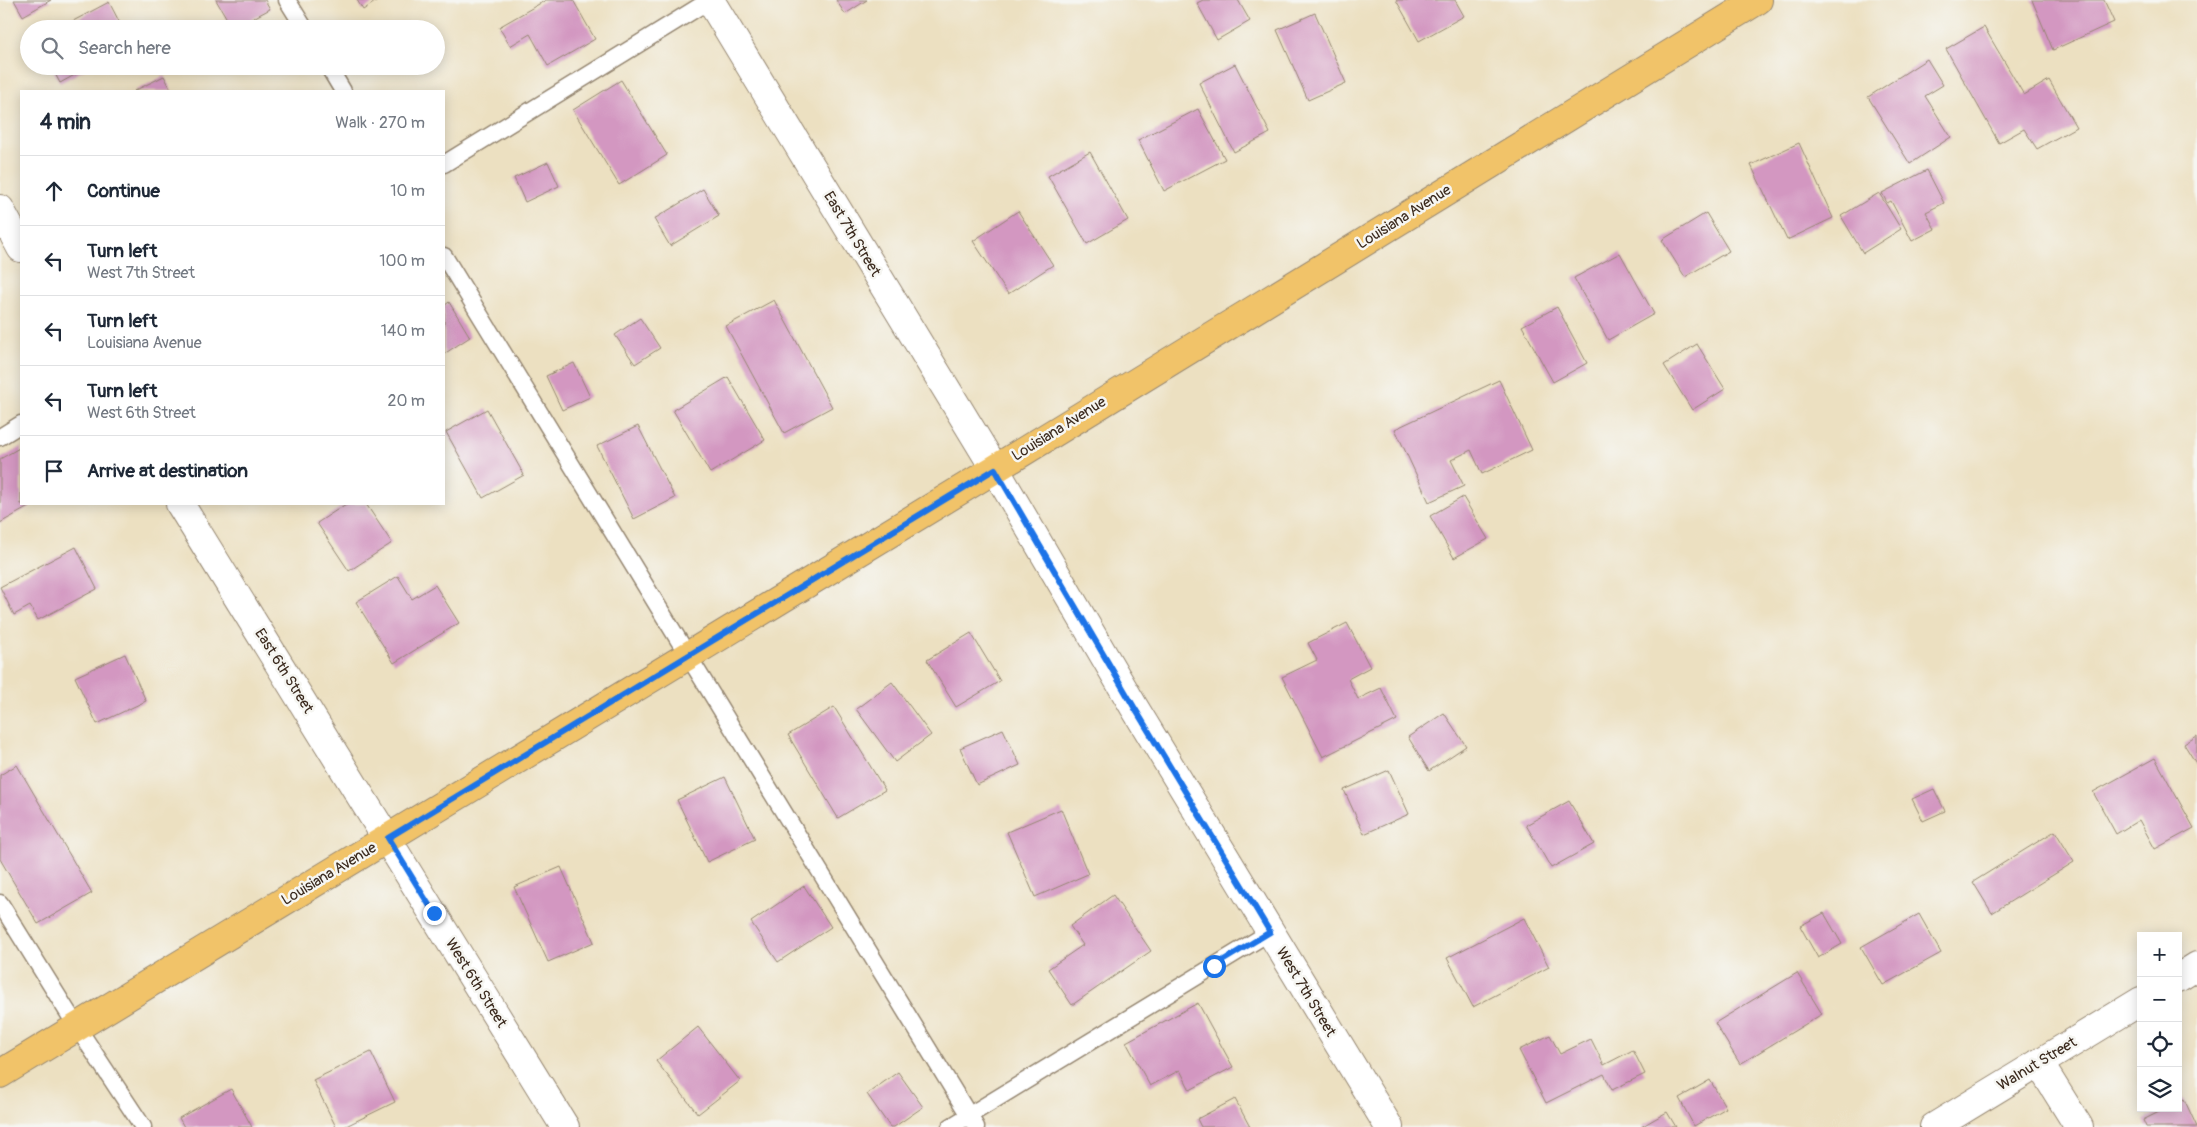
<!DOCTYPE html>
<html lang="en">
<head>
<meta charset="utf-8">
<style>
  :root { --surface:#fff; --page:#f2f2f3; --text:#1f2937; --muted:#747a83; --line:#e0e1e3 }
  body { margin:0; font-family:Pangolin,sans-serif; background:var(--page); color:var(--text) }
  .controls { position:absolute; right:15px; bottom:15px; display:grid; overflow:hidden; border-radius:0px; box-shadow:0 2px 12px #0003 }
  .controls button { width:45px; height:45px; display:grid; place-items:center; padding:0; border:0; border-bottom:1px solid var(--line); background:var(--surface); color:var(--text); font:25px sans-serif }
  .stop { position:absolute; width:15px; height:15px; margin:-11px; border:4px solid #1a73e8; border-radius:50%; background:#fff }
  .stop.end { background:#1a73e8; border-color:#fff; box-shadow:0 1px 5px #0008 }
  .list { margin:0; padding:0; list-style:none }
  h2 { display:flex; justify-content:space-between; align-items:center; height:65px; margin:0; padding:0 20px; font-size:21px }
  h2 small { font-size:16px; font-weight:400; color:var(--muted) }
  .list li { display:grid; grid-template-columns:32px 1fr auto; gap:15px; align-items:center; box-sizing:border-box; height:70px; padding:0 20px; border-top:1px solid var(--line) }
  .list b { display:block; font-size:19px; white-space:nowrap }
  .list p { margin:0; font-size:16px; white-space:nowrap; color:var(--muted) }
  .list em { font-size:16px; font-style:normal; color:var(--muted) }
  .icon { flex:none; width:28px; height:28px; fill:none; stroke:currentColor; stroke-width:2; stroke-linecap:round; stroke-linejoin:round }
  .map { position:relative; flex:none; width:2197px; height:1127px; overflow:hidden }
  .search { position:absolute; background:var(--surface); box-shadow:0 2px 12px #0003; left:20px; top:20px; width:425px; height:55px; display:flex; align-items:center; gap:12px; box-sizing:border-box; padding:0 18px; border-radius:28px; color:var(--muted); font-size:19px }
  .panel { position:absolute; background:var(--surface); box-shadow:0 2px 12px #0003; left:20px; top:90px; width:425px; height:415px; border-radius:0px }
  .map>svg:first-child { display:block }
  .building { fill:#d397c1 }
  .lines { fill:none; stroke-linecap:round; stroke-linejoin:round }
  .service-casing { stroke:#948570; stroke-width:19 }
  .minor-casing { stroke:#948570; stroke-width:30 }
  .primary-casing { stroke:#948570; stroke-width:30 }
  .service { stroke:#fff; stroke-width:16 }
  .minor { stroke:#fff; stroke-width:28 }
  .primary { stroke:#f1c369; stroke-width:28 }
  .route { stroke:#1a73e8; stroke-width:6 }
  .labels { text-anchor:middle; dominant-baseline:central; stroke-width:5; stroke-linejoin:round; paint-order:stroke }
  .street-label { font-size:15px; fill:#3b2a1e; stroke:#f6f6f2 }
</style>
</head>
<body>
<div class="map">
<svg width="2197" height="1127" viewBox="0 0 2197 1127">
  <rect width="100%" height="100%" fill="#f6f6f2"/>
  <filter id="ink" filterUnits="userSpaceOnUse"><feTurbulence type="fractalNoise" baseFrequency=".02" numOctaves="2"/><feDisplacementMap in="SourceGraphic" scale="10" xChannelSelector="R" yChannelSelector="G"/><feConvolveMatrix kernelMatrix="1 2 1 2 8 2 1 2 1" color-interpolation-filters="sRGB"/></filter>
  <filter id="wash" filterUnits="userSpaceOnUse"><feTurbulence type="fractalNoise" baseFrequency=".0096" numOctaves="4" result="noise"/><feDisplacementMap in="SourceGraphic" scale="20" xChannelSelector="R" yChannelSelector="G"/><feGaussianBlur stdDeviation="1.12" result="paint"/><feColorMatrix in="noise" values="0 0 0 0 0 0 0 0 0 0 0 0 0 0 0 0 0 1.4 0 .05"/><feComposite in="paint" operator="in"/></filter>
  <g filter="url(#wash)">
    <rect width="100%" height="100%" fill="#ece0c1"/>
    <g id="blocks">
      <g class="building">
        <path d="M14,0h37l-28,16z"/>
        <path d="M216,0h49l5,9 -37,20z"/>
        <path d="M357,0h21l-15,10z"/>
        <path d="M546,0h27l22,39 -47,27 -18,-32 -20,12 -11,-19z"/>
        <path d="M836,0h31l-22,14z"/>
        <path d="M1203,0h35l12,21 -33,19 -20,-37z"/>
        <path d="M1396,0h59l9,16 -45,25z"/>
        <path d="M2032,0h72l10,22 -61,28z"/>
        <path d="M109,2l14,27h-65z"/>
        <path d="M1315,13l31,70 -38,17 -31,-70z"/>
        <path d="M1984,27l40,68 25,-15 27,47 -39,22 -13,-20 -25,14 -53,-94z"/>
        <path d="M1927,59l16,26 -18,11 26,41 -41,27 -42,-67z"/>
        <path d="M1235,64l35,69 -36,19 -35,-69z"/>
        <path d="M51,66h40l-31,17z"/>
        <path d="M164,76l8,15h-38z"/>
        <path d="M621,80l46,75 -48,30 -46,-75z"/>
        <path d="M1198,109l27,50 -61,32 -26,-51z"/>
        <path d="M1799,143l34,75 -46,22 -36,-75z"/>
        <path d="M1090,152l38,68 -41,24 -39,-68z"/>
        <path d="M548,162l11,24 -34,16 -11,-24z"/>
        <path d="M1927,170l17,33 -18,9 9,17 -23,12 -21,-40 -4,2 -5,-10z"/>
        <path d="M703,189l16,27 -49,30 -16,-27z"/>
        <path d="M1879,193l22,36 -38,24 -22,-37z"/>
        <path d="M1018,211l35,54 -45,29 -35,-53z"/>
        <path d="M1706,213l23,38 -44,26 -23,-37z"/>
        <path d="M1620,253l34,61 -46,26 -34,-62z"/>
        <path d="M774,300l58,107 -48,26 -58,-107z"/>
        <path d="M449,302l21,35 -26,17v-48z"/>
        <path d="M1557,307l30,56 -34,19 -31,-56z"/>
        <path d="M640,318l20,30 -25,16 -20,-29z"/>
        <path d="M1697,344l28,45 -33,21 -28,-45z"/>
        <path d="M574,363l16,34 -28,13 -16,-34z"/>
        <path d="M728,377l37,63 -55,33 -37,-63z"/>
        <path d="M1499,380l33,70 -50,24 -11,-24 -20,10 13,26 -35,16 -34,-73z"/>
        <path d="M487,409l37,66 -41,23 -37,-66z"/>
        <path d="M638,426l37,72 -41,21 -37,-73z"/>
        <path d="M21,447v57h13l-34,19v-64z"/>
        <path d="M1463,497l25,42 -34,19 -24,-42z"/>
        <path d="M346,504h20l26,39 -43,28 -32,-48z"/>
        <path d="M76,547l21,42 -59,31 -8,-14 -16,9 -14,-28z"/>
        <path d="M398,576l14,23 23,-14 24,38 -65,40 -38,-61z"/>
        <path d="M1347,623l23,44 -22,12 10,20 23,-11 16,32 -74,37 -41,-80 35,-17 -9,-17z"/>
        <path d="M971,633l29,48 -44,26 -29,-47z"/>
        <path d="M125,654l21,47 -49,23 -22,-47z"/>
        <path d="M892,682l39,53 -36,27 -39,-53z"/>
        <path d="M834,707l51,83 -47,28 -50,-83z"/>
        <path d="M1444,713l22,33 -37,25 -21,-34z"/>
        <path d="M1003,729l17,36 -43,20 -17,-37z"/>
        <path d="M2197,736v29l-13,-21z"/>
        <path d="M2155,758l39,70 -39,21 -16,-29 -23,14 -23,-42z"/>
        <path d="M17,765l75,128 -54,31 -38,-65v-84z"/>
        <path d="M1389,770l20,44 -45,20 -20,-44z"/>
        <path d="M725,777l30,62 -48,23 -30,-62z"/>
        <path d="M1934,789l11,22 -22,10 -11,-22z"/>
        <path d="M1569,801l25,43 -43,24 -25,-43z"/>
        <path d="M1061,809l27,65 -53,23 -28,-65z"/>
        <path d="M2055,831l19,31 -82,51 -19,-31z"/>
        <path d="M561,867l33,75 -46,20 -34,-75z"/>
        <path d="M804,886l27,41 -53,35 -27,-40z"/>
        <path d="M1113,895l38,56 -79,54 -24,-36 35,-24 -13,-19z"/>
        <path d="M1824,913l18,31 -24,14 -18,-32z"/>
        <path d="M1919,914l22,39 -58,32 -22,-38z"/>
        <path d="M1524,918l25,49 -76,40 -26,-49z"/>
        <path d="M1797,973l25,41 -82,50 -25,-41z"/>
        <path d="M1198,1003l35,64 -43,23 -10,-20 -30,16 -24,-44z"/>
        <path d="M698,1027l42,54 -42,33 -42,-53z"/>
        <path d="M1550,1035l10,19 31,-15 13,26 29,-15 12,24 -33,16 -8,-16 -58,29 -27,-53z"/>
        <path d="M371,1052l24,50 -51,25h-8l-23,-47z"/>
        <path d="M898,1072l25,35 -29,20h-4l-23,-33z"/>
        <path d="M1710,1080l16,28 -32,18 -15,-28z"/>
        <path d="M231,1089l21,38h-68l-5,-9z"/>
        <path d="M1235,1099l15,28h-49l-4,-8z"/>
        <path d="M2184,1099l13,28h-51l-3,-7 24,-12h11v-6z"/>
        <path d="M1667,1112l9,15h-35z"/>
      </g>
    </g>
  </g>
  <g filter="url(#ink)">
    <use href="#blocks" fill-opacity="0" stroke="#948570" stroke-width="1"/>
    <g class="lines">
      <g class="service-casing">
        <g id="service">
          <path d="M287,0l18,29"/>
          <path d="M328,66l15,25"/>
          <path d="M444,164l266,-164"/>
          <path d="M444,256l532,871"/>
          <path d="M0,437l21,-13"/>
          <path d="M0,903l77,124 66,100"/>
          <path d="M950,1127l320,-195"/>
        </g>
      </g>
      <g class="minor-casing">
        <g id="minor">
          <path d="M710,0l285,469 139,238 255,420"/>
          <path d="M0,209l21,39"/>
          <path d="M180,504l385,623"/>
          <path d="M2178,978l19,-12"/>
          <path d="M2039,1063l40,64"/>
          <path d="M1934,1127l207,-126"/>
        </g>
      </g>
      <g class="primary-casing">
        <path id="primary" d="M0,1074l995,-605 763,-469"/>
      </g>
      <use href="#service" class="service"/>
      <use href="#minor" class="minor"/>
      <use href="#primary" class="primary"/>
    </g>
  </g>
  <g class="lines" filter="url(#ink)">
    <path class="route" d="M434,913l-46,-75 607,-369 139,238 136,225 -56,34"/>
  </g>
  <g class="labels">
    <g class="street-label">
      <text transform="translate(1404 217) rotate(-32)">Louisiana Avenue</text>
      <text transform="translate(852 234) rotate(59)">East 7th Street</text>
      <text transform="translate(1059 429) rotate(-32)">Louisiana Avenue</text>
      <text transform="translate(284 671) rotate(58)">East 6th Street</text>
      <text transform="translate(329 874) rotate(-31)">Louisiana Avenue</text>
      <text transform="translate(476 983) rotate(58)">West 6th Street</text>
      <text transform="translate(1306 992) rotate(59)">West 7th Street</text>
      <text transform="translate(2037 1064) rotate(-31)">Walnut Street</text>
    </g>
  </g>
</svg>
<div class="controls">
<button>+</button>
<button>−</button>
<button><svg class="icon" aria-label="locate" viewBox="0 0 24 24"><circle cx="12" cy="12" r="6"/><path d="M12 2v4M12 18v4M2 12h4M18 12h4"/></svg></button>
<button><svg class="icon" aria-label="layers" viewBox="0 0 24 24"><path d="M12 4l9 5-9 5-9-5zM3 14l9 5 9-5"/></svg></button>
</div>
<div class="stop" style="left:1214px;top:966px"></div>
<div class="stop end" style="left:434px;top:913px"></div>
<div class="search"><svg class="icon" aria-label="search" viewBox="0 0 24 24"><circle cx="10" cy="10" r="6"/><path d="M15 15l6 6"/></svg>Search here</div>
<section class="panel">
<h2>4 min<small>Walk · 270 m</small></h2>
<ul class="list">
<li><svg class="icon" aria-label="ahead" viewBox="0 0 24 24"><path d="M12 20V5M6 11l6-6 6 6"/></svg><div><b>Continue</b></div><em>10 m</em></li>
<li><svg class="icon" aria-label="left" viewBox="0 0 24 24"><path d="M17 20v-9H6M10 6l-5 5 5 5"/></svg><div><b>Turn left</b><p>West 7th Street</p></div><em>100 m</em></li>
<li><svg class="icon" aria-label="left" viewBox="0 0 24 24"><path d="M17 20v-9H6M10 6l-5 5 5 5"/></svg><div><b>Turn left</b><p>Louisiana Avenue</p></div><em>140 m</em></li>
<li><svg class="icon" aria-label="left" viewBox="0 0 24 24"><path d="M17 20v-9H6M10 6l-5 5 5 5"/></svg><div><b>Turn left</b><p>West 6th Street</p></div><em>20 m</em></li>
<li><svg class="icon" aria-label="arrive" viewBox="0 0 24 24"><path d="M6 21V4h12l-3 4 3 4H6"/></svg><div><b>Arrive at destination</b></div></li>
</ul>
</section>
</div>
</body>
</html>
